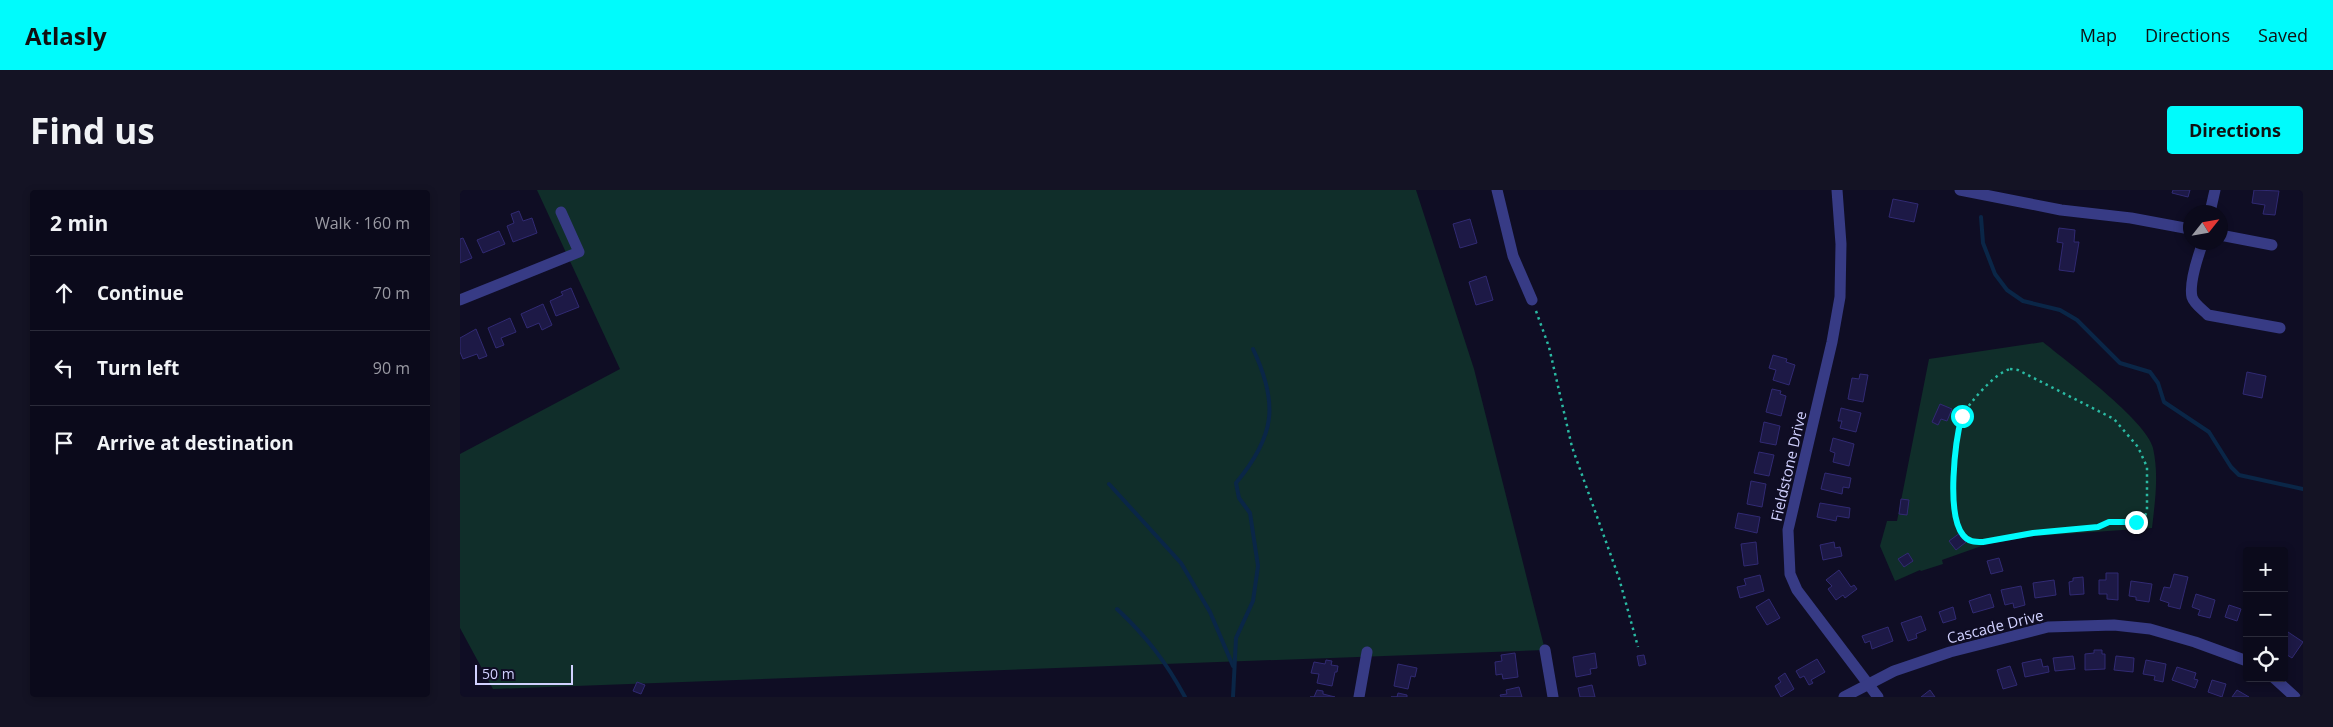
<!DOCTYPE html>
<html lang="en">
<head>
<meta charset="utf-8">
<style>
  :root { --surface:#0b0a1b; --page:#141324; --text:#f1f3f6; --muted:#9a9aa3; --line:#2b2b3a; --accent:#00fbfc }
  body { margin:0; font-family:"Open Sans",sans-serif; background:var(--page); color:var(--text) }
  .controls { position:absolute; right:15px; bottom:15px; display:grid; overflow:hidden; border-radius:5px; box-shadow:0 2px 8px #0003 }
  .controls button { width:45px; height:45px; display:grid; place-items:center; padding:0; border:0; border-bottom:1px solid var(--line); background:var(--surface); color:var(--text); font:25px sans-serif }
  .compass { position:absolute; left:1723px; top:15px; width:45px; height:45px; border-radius:50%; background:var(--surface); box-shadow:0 2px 8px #0003; rotate:59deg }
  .scale { position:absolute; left:15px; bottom:12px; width:98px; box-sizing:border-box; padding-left:5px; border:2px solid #d1d1ff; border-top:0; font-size:14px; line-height:18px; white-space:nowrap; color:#d1d1ff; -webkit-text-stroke:4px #0f0d24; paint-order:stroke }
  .stop { position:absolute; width:15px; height:15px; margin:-11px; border:4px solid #00fbfc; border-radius:50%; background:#fff }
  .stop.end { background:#00fbfc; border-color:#fff; box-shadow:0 1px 5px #0008 }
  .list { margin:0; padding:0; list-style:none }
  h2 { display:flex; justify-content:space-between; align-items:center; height:65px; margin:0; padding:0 20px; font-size:21px }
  h2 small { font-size:16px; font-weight:400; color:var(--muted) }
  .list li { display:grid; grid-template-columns:32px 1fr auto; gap:15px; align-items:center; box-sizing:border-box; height:75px; padding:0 20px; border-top:1px solid var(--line) }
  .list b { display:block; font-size:19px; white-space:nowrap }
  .list em { font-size:16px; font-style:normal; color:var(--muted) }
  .icon { flex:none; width:28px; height:28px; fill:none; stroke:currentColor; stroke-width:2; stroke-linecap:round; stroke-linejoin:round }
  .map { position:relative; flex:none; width:1843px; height:507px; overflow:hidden; border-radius:5px }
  header { display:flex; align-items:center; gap:30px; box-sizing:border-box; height:70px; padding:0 25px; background:var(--accent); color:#111 }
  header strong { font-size:24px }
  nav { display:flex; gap:28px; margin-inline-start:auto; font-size:18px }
  .intro { display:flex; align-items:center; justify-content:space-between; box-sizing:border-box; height:120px; padding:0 30px }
  h1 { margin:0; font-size:35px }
  .button { padding:12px 22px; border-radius:5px; background:var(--accent); color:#111; font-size:18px; font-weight:700 }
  main { display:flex; gap:30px; padding:0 30px }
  aside { flex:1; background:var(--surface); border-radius:5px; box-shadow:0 2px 8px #0003 }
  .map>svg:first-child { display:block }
  .green { fill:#102e2a }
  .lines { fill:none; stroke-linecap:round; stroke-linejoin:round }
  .stream { stroke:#0a2647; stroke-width:4 }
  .building { fill:#1d1946; stroke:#312a73 }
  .path { stroke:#2abaa3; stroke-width:2.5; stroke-dasharray:2.5 4; stroke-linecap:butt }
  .minor { stroke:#373b85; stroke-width:11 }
  .route { stroke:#00fbfc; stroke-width:6 }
  .labels { text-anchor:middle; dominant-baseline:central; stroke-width:4.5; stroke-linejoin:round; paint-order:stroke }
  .street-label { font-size:15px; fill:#d1d1ff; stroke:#0f0d24 }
</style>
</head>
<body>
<header>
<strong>Atlasly</strong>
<nav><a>Map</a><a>Directions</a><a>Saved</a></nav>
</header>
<div class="intro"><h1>Find us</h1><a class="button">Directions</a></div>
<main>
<aside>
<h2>2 min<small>Walk · 160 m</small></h2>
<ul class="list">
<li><svg class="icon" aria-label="ahead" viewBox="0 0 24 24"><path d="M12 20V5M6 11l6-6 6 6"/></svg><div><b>Continue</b></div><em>70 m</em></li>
<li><svg class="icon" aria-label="left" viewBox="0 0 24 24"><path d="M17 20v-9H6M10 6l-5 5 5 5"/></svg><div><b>Turn left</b></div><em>90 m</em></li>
<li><svg class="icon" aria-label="arrive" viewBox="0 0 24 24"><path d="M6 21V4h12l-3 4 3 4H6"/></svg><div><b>Arrive at destination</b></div></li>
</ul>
</aside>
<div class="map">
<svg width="1843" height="507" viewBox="0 0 1843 507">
  <rect width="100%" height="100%" fill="#0f0d24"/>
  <g class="green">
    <path d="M77,0h879l58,179 71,281 -1052,39 -33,-61v-174l160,-85z"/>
    <path d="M1583,152c23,19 104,79 110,106 6,27 2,53 -1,80l-117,8 -48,8 -45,16 1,4 -22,7 -1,-1 -25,11 -15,-35 7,-25h10l32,-162z"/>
  </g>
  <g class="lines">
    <g class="stream">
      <path d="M1521,27l2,26 12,31 12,16 16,11 37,9 17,10 43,43 30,9 8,11 6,19 45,30 22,35 8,8 64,14"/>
      <path d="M649,294l72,79 29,49 23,54"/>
      <path d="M657,419c30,28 49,53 68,88"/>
      <path d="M773,507l3,-59 17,-37 5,-35 -8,-53 -11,-15 -3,-15c39,-47 43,-79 17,-134"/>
    </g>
  </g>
  <g class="building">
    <path d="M1713,0h17l-2,7 -16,-4z"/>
    <path d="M1794,0l25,1 -4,24 -12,-1 2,-9 -13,-2z"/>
    <path d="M1433,9l25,5 -4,18 -25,-5z"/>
    <path d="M59,21l4,10 9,-3 5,15 -24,9 -6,-16 7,-3 -3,-9z"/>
    <path d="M1010,29l7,24 -17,5 -7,-24z"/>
    <path d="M1599,38l16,2 -1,12h5l-5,30 -15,-2 4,-27 -6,-1z"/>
    <path d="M39,41l6,13 -22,9 -6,-13z"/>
    <path d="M3,48l9,20 -12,5v-24z"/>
    <path d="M1026,86l7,24 -17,5 -7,-23z"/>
    <path d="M111,98l8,19 -23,9 -6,-15 13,-6 -2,-3z"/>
    <path d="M83,114l9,21 -10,5 -3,-7 -12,5 -6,-14z"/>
    <path d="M50,128l6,14 -15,6 3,7 -8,3 -8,-20z"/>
    <path d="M16,139l11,27 -8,3 -2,-5 -14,5 -3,-7v-14z"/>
    <path d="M1313,165l14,4 -1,3 9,3 -6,20 -16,-5 3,-10 -7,-2z"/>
    <path d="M1787,182l19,4 -4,22 -19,-4z"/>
    <path d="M1400,184l8,1 -5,27 -15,-3 4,-21 7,1z"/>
    <path d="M1312,199l9,2 -1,3 6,2 -5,20 -15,-4z"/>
    <path d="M1480,214l12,5 -5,12 -6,-2 -3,6 -6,-3z"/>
    <path d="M1381,218l20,5 -5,19 -16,-4 2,-7h-4z"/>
    <path d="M1304,232l16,4 -4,19 -16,-3z"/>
    <path d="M1373,248l21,6 -5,22 -16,-4 2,-9 -5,-2z"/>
    <path d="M1299,262l15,3 -5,21 -15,-3z"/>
    <path d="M1365,283l26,5 -2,10 -6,-1 -1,7 -21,-5z"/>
    <path d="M1291,291l15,3 -4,23 -15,-3z"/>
    <path d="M1441,309l8,1 -2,15 -8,-1z"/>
    <path d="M1360,313l30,5 -1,10 -12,-2 -1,5 -19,-4z"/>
    <path d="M1278,323l22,4 -3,16 -22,-5z"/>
    <path d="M1500,343l6,9 -10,8 -7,-9z"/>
    <path d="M1296,352l2,22 -14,2 -3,-22z"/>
    <path d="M1374,352l1,6 5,-1 2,9 -19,4 -3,-15z"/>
    <path d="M1448,363l5,8 -9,6 -6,-8z"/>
    <path d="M1539,368l4,13 -12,3 -4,-13z"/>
    <path d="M1379,380l12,17 3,-2 3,4 -12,9 -2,-3 -7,5 -8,-11 4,-3 -6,-6z"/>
    <path d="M1646,383h12v27l-11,-1v-5h-8v-14h7z"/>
    <path d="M1714,384l14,3 -8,32 -12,-3 1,-3 -9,-3 4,-13 6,1z"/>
    <path d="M1300,385l4,16 -24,7 -3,-11 9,-2 -2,-6z"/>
    <path d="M1623,387l1,17 -14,1 -1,-13 4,-1v-3z"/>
    <path d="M1594,390l2,15 -21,3 -2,-15z"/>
    <path d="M1671,391l21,3 -3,18 -13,-2v-3l-7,-1z"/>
    <path d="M1561,396l4,19 -11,3 -1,-5 -8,2 -4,-15z"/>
    <path d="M1530,404l4,13 -21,6 -4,-12z"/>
    <path d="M1736,404l19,6 -5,18 -12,-3 2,-5 -8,-3z"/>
    <path d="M1309,409l11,19 -13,7 -11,-18z"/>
    <path d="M1769,415l12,4 -4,12 -12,-4z"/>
    <path d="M1493,417l3,12 -13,4 -4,-11z"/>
    <path d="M1461,426l5,14 -10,4 1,4 -9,3 -7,-18z"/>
    <path d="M1428,437l5,14 -21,8 -2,-8 -5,2 -3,-7z"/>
    <path d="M1825,440l18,12 -11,16 -8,-5z"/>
    <path d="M1634,460h8v4h3v15l-20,1v-16l9,-1z"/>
    <path d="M1055,463l3,24 -15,2 -1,-5 -6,1 -1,-13 7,-1 -1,-6z"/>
    <path d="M1135,463l2,15 -7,1 1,5 -15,3 -3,-20z"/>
    <path d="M1184,465l2,9 -7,2 -2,-10z"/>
    <path d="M1613,466l2,13 -20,2 -2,-13z"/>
    <path d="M1656,466l18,2 -1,14 -19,-2z"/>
    <path d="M1357,469l8,13 -14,8 2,3 -4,2 -5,-9 -4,2 -4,-7z"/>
    <path d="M1581,469l2,8 5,-1 1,6 -24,5 -3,-14z"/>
    <path d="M866,470l6,1 -1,4 7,1 -1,6h-2l-3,14 -15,-3 2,-9 -8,-1 3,-11 11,2z"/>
    <path d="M1686,470l20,4 -3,18 -9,-2 1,-4 -12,-2z"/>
    <path d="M938,474l19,4 -2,9 -4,-1 -3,13 -14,-3z"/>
    <path d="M1550,476l7,19 -14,4 -6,-19z"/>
    <path d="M1717,477l19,6 -2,6 4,1 -3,8 -23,-8z"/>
    <path d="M1325,483l9,16 -13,8 -6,-11 6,-4 -3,-4z"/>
    <path d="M1752,490l14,4 -4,13 -14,-5z"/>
    <path d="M177,492l8,3 -4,9 -8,-3z"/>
    <path d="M1132,495l3,12h-15l-2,-9z"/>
    <path d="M1059,497l3,10h-21l-1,-2 7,-1 -1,-4z"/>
    <path d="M857,500l6,1v3l12,3h-25h4z"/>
    <path d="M1470,500l5,7h-14z"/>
    <path d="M1777,500l12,7h-17z"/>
    <path d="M938,503l9,2v2h-16h6z"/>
  </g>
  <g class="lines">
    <g class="path">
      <path d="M1076,121l13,36 23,100 47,131 19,69"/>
      <path d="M1550,179l8,1 96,49 24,28 9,20v44l-3,7c-11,5 -21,2 -33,4 -5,0 -9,4 -14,5 -21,3 -43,3 -65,6 -16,3 -32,8 -48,9 -8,1 -16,0 -21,-7 -15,-18 -11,-98 -1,-119 8,-14 33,-43 48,-47z"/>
    </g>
    <g class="minor">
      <path d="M1037,0l16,66 19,44"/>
      <path d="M1377,0l4,54 -1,53 -8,45 -44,188 2,44 7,16 81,107"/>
      <path d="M1500,0l101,20 70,8 59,11"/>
      <path d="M1750,22l5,-22"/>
      <path d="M1760,45l52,10"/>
      <path d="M1743,52c-5,14 -14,42 -11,55 2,7 11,13 16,18l72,13"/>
      <path d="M0,110l119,-48 -18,-40"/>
      <path d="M1085,460l8,47"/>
      <path d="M1814,488l21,19"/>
      <path d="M899,507l8,-45"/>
      <path d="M1384,507l50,-26 56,-19 98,-25 66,-2 36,4 45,13 52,19"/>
    </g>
  </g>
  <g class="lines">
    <path class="route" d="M1502,226c-7,25 -16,98 1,119 5,7 12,7 20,7l50,-9 65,-6 11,-5h27"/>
  </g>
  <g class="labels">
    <g class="street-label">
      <text transform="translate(1328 276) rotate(-77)">Fieldstone Drive</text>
      <text transform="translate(1535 436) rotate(-14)">Cascade Drive</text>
    </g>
  </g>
</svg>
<div class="controls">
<button>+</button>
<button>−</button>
<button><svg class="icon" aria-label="locate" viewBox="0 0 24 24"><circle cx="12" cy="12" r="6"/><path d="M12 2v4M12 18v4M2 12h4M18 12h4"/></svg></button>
</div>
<svg class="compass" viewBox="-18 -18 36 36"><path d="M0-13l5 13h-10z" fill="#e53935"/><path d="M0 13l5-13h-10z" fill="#9a9aa3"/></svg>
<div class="scale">50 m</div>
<div class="stop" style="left:1502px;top:226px"></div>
<div class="stop end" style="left:1676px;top:332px"></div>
</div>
</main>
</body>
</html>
